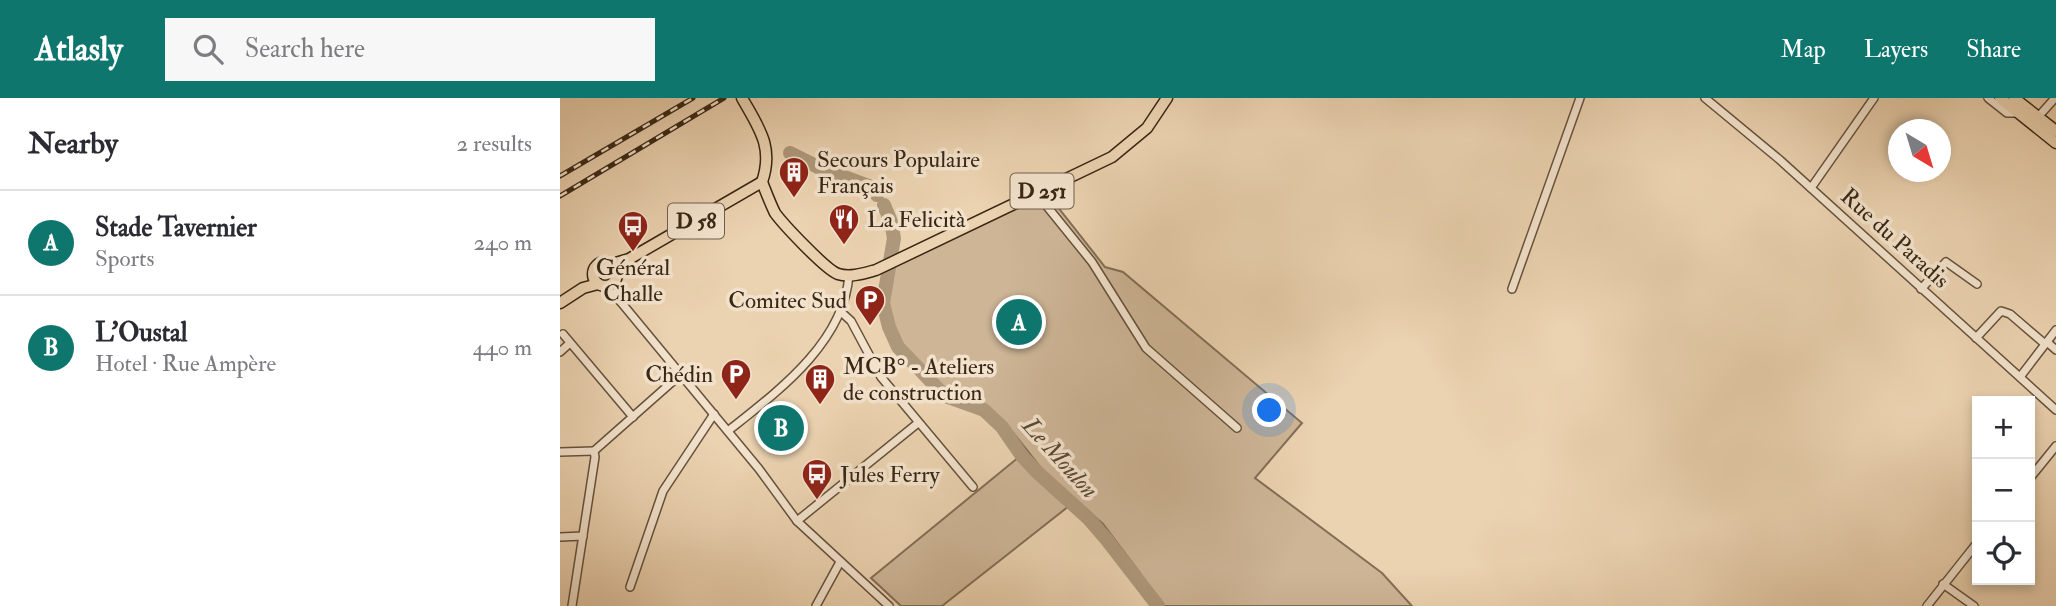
<!DOCTYPE html>
<html lang="en">
<head>
<meta charset="utf-8">
<style>
  :root { --surface:#fff; --page:#f7f7f7; --text:#2b2b33; --muted:#7c7c81; --line:#e1e1e2; --accent:#0f766e }
  body { margin:0; font-family:"IM FELL Double Pica",serif; background:var(--page); color:var(--text) }
  .controls { position:absolute; right:21px; bottom:21px; display:grid; overflow:hidden; border-radius:0px; box-shadow:0 4px 10px #0003 }
  .controls button { width:63px; height:63px; display:grid; place-items:center; padding:0; border:0; border-bottom:2px solid var(--line); background:var(--surface); color:var(--text); font:35px sans-serif }
  .compass { position:absolute; left:1328px; top:21px; width:63px; height:63px; border-radius:50%; background:var(--surface); box-shadow:0 4px 10px #0003; rotate:142deg }
  .you { position:absolute; left:710px; top:313px; width:24px; height:24px; margin:-18px; border:5px solid #fff; border-radius:50%; background:#1a73e8; box-shadow:0 0 0 10px #1a73e833 }
  .badge { display:grid; place-items:center; width:46px; height:46px; border-radius:50%; background:var(--accent); color:#fff; font-size:23px; font-weight:700 }
  .pin { position:absolute; translate:-50% -50%; border:4px solid #fff; box-shadow:0 2px 7px #0006 }
  .list { margin:0; padding:0; list-style:none }
  h2 { display:flex; justify-content:space-between; align-items:center; height:91px; margin:0; padding:0 28px; font-size:30px }
  h2 small { font-size:23px; font-weight:400; color:var(--muted) }
  .list li { display:grid; grid-template-columns:46px 1fr auto; gap:21px; align-items:center; box-sizing:border-box; height:105px; padding:0 28px; border-top:2px solid var(--line) }
  .list b { display:block; font-size:26px; white-space:nowrap }
  .list p { margin:0; font-size:23px; white-space:nowrap; color:var(--muted) }
  .list em { font-size:23px; font-style:normal; color:var(--muted) }
  .icon { flex:none; width:38px; height:38px; fill:none; stroke:currentColor; stroke-width:2; stroke-linecap:round; stroke-linejoin:round }
  .map { position:relative; flex:none; width:1496px; height:508px; overflow:hidden }
  header { display:flex; align-items:center; gap:42px; box-sizing:border-box; height:98px; padding:0 35px; background:var(--accent); color:#fff }
  header strong { font-size:33px }
  nav { display:flex; gap:38px; margin-inline-start:auto; font-size:24px }
  .search { width:490px; height:63px; background:var(--page); display:flex; align-items:center; gap:18px; box-sizing:border-box; padding:0 24px; border-radius:0px; color:var(--muted); font-size:26px }
  main { display:flex }
  aside { flex:1; background:var(--surface) }
  .map>svg:first-child { display:block }
  .green { fill:#cdb596; stroke:#836e56; stroke-width:2 }
  .lines { fill:none; stroke-linecap:round; stroke-linejoin:round }
  .river { stroke:#ae987b; stroke-width:14 }
  .minor-casing { stroke:#66523c; stroke-width:10 }
  .major-casing { stroke:#392715; stroke-width:13 }
  .minor { stroke:#f2e2cc; stroke-width:7 }
  .major { stroke:#ebd2b0; stroke-width:10 }
  .rail-casing { stroke:#392715; stroke-width:5 }
  .rail { stroke:#f2e2cc; stroke-width:2.5; stroke-dasharray:8; stroke-linecap:butt }
  .labels { text-anchor:middle; dominant-baseline:central; stroke-width:7; stroke-linejoin:round; paint-order:stroke }
  .shield { fill:#f2e2cc; stroke:#705f4c; stroke-width:2 }
  .shield-label { font-size:21px; font-weight:bold; fill:#392715 }
  .poi-label { font-size:23px; fill:#392715; stroke:#f2e2cc; text-anchor:start }
  .street-label { font-size:23px; fill:#392715; stroke:#f2e2cc }
  .water-label { font-size:24px; font-style:italic; fill:#5c4934; stroke:#f2e2cc }
</style>
</head>
<body>
<header>
<strong>Atlasly</strong>
<div class="search"><svg class="icon" aria-label="search" viewBox="0 0 24 24"><circle cx="10" cy="10" r="6"/><path d="M15 15l6 6"/></svg>Search here</div>
<nav><a>Map</a><a>Layers</a><a>Share</a></nav>
</header>
<main>
<aside>
<h2>Nearby<small>2 results</small></h2>
<ul class="list">
<li><span class="badge">A</span><div><b>Stade Tavernier</b><p>Sports</p></div><em>240 m</em></li>
<li><span class="badge">B</span><div><b>L'Oustal</b><p>Hotel · Rue Ampère</p></div><em>440 m</em></li>
</ul>
</aside>
<div class="map">
<svg width="1496" height="508" viewBox="0 0 1496 508">
  <rect width="100%" height="100%" fill="#ebd2b0"/>
  <filter id="stains"><feTurbulence type="fractalNoise" baseFrequency=".00286" numOctaves="4"/><feColorMatrix values="0 0 0 0 .2 0 0 0 0 .09 0 0 0 0 .02 0 0 0 .5 -.17"/></filter>
  <radialGradient id="worn" r=".72"><stop offset=".6" stop-color="#630" stop-opacity="0"/><stop offset="1" stop-color="#630" stop-opacity=".3"/></radialGradient>
  <g class="green">
    <path d="M478,87l15,16 52,66 18,5 179,151 -47,55 127,95 30,33h-254l-18,-33 -37,-49 -57,-50 -43,-54 -32,-16 -26,-8 -47,-49 -9,-20 -6,-24 6,-36z"/>
    <path d="M459,359l15,18 35,31 -127,100h-41l-30,-28z"/>
  </g>
  <g class="lines">
    <g class="river">
      <path d="M230,55l30,15 49,18 8,9"/>
      <path d="M324,107l7,17 3,16 -11,65 6,24 9,20 47,49 39,14 18,17 20,29 15,16 51,46 19,22 51,66"/>
    </g>
    <g class="minor-casing">
      <g id="minor">
        <path d="M1145,0l75,62 276,250"/>
        <path d="M1428,0l19,15h11"/>
        <path d="M1478,19l17,-19"/>
        <path d="M1251,90l63,-90"/>
        <path d="M477,96l55,68 54,86 91,80"/>
        <path d="M55,182l5,21"/>
        <path d="M45,188l15,15 139,168 38,52 92,85"/>
        <path d="M952,191l68,-191"/>
        <path d="M1361,191l25,-27 31,22"/>
        <path d="M280,213l11,10 30,56 92,110"/>
        <path d="M3,236l70,83"/>
        <path d="M1416,240l25,-27 9,3 35,30"/>
        <path d="M1487,244l9,8"/>
        <path d="M0,254l10,-9"/>
        <path d="M1460,279l36,-47"/>
        <path d="M168,333c49,-39 116,-88 121,-156"/>
        <path d="M0,354l34,-1"/>
        <path d="M1470,380l26,-32"/>
        <path d="M237,423l121,-98"/>
        <path d="M0,439l23,-1"/>
        <path d="M1383,486l31,22"/>
        <path d="M70,489l33,-96 51,-77"/>
        <path d="M12,508l23,-149 -1,-6 86,-76"/>
        <path d="M256,508l24,-44"/>
        <path d="M1367,508l50,-63"/>
      </g>
    </g>
    <g class="major-casing">
      <g id="major">
        <path d="M182,0c17,30 32,49 20,84"/>
        <path d="M1440,0l56,45"/>
        <path d="M1454,0l42,33"/>
        <path d="M202,84c4,10 8,21 13,31 8,11 51,57 63,61 12,4 27,-1 38,-4l236,-113 35,-29 20,-30"/>
        <circle cx="45" cy="176" r="12"/>
        <path d="M52,166l17,-5 133,-77"/>
        <path d="M0,205l23,-15 15,-4"/>
      </g>
    </g>
    <use href="#minor" class="minor"/>
    <use href="#major" class="major"/>
    <g class="rail-casing">
      <g id="rail">
        <path d="M0,78l133,-78"/>
        <path d="M0,98l164,-98"/>
      </g>
    </g>
    <use href="#rail" class="rail"/>
  </g>
  <defs>
    <g id="building-pin" transform="scale(1.575)"><path d="M0 17L-7.5 6A9.5 9.5 0 1 1 7.5 6Z" fill="#8f2418" stroke="#f2e2cc"/><path d="M-4-6H4V6H1V3H-1V6H-4ZM-2.5-4.3h1.7v1.8h-1.7ZM.8-4.3h1.7v1.8H.8ZM-2.5-1h1.7V.8h-1.7ZM.8-1h1.7V.8H.8Z" fill="#fff"/></g>
    <g id="restaurant-pin" transform="scale(1.575)"><path d="M0 17L-7.5 6A9.5 9.5 0 1 1 7.5 6Z" fill="#8f2418" stroke="#f2e2cc"/><path d="M-5-6h1v4h1v-4h1v4h1v-4h1v5L-1.5 .5V6h-2V.5L-5-1ZM5-6V6H3V1.5H1.5Q1.5-4 5-6Z" fill="#fff"/></g>
    <g id="bus-pin" transform="scale(1.575)"><path d="M0 17L-7.5 6A9.5 9.5 0 1 1 7.5 6Z" fill="#8f2418" stroke="#f2e2cc"/><path d="M-5-6H5V4H4V6H2V4H-2V6H-4V4H-5ZM-3.5-4V0h7V-4ZM-3.5 1.2v1.5H-2V1.2ZM2 1.2v1.5H3.5V1.2Z" fill="#fff"/></g>
    <g id="parking-pin" transform="scale(1.575)"><path d="M0 17L-7.5 6A9.5 9.5 0 1 1 7.5 6Z" fill="#8f2418" stroke="#f2e2cc"/><path d="M-3.5-5.5H1a3.5 3.5 0 0 1 0 7H-1V5.5H-3.5ZM-1-3.4V-.6H.8a1.4 1.4 0 0 0 0-2.8Z" fill="#fff"/></g>
  </defs>
  <g fill-rule="evenodd">
    <use href="#building-pin" x="234" y="74"/>
    <use href="#restaurant-pin" x="284" y="121"/>
    <use href="#bus-pin" x="73" y="128"/>
    <use href="#parking-pin" x="310" y="202"/>
    <use href="#parking-pin" x="176" y="276"/>
    <use href="#building-pin" x="260" y="281"/>
    <use href="#bus-pin" x="257" y="376"/>
  </g>
  <g class="labels">
    <g class="shield">
      <rect x="450.5" y="75.5" width="63" height="35" rx="5"/>
      <rect x="108" y="105.5" width="56" height="35" rx="5"/>
    </g>
    <g class="shield-label">
      <text x="482" y="93">D 251</text>
      <text x="136" y="123">D 58</text>
    </g>
    <g class="poi-label">
      <text x="257" y="61">Secours Populaire<tspan x="257" dy="26">Français</tspan></text>
      <text x="307" y="121">La Felicità</text>
      <text x="73" y="169" text-anchor="middle">Général<tspan x="73" dy="26">Challe</tspan></text>
      <text x="287" y="202" text-anchor="end">Comitec Sud</text>
      <text x="283" y="268">MCB° - Ateliers<tspan x="283" dy="26">de construction</tspan></text>
      <text x="153" y="276" text-anchor="end">Chédin</text>
      <text x="280" y="376">Jules Ferry</text>
    </g>
    <g class="street-label">
      <text transform="translate(1335 140) rotate(42)">Rue du Paradis</text>
    </g>
    <g class="water-label">
      <text transform="translate(500 360) rotate(48)">Le Moulon</text>
    </g>
  </g>
  <rect width="100%" height="100%" filter="url(#stains)"/>
  <rect width="100%" height="100%" fill="url(#worn)"/>
</svg>
<div class="controls">
<button>+</button>
<button>−</button>
<button><svg class="icon" aria-label="locate" viewBox="0 0 24 24"><circle cx="12" cy="12" r="6"/><path d="M12 2v4M12 18v4M2 12h4M18 12h4"/></svg></button>
</div>
<svg class="compass" viewBox="-18 -18 36 36"><path d="M0-13l5 13h-10z" fill="#e53935"/><path d="M0 13l5-13h-10z" fill="#7c7c81"/></svg>
<div class="you"></div>
<div class="pin badge" style="left:459px;top:224px">A</div>
<div class="pin badge" style="left:221px;top:330px">B</div>
</div>
</main>
</body>
</html>
